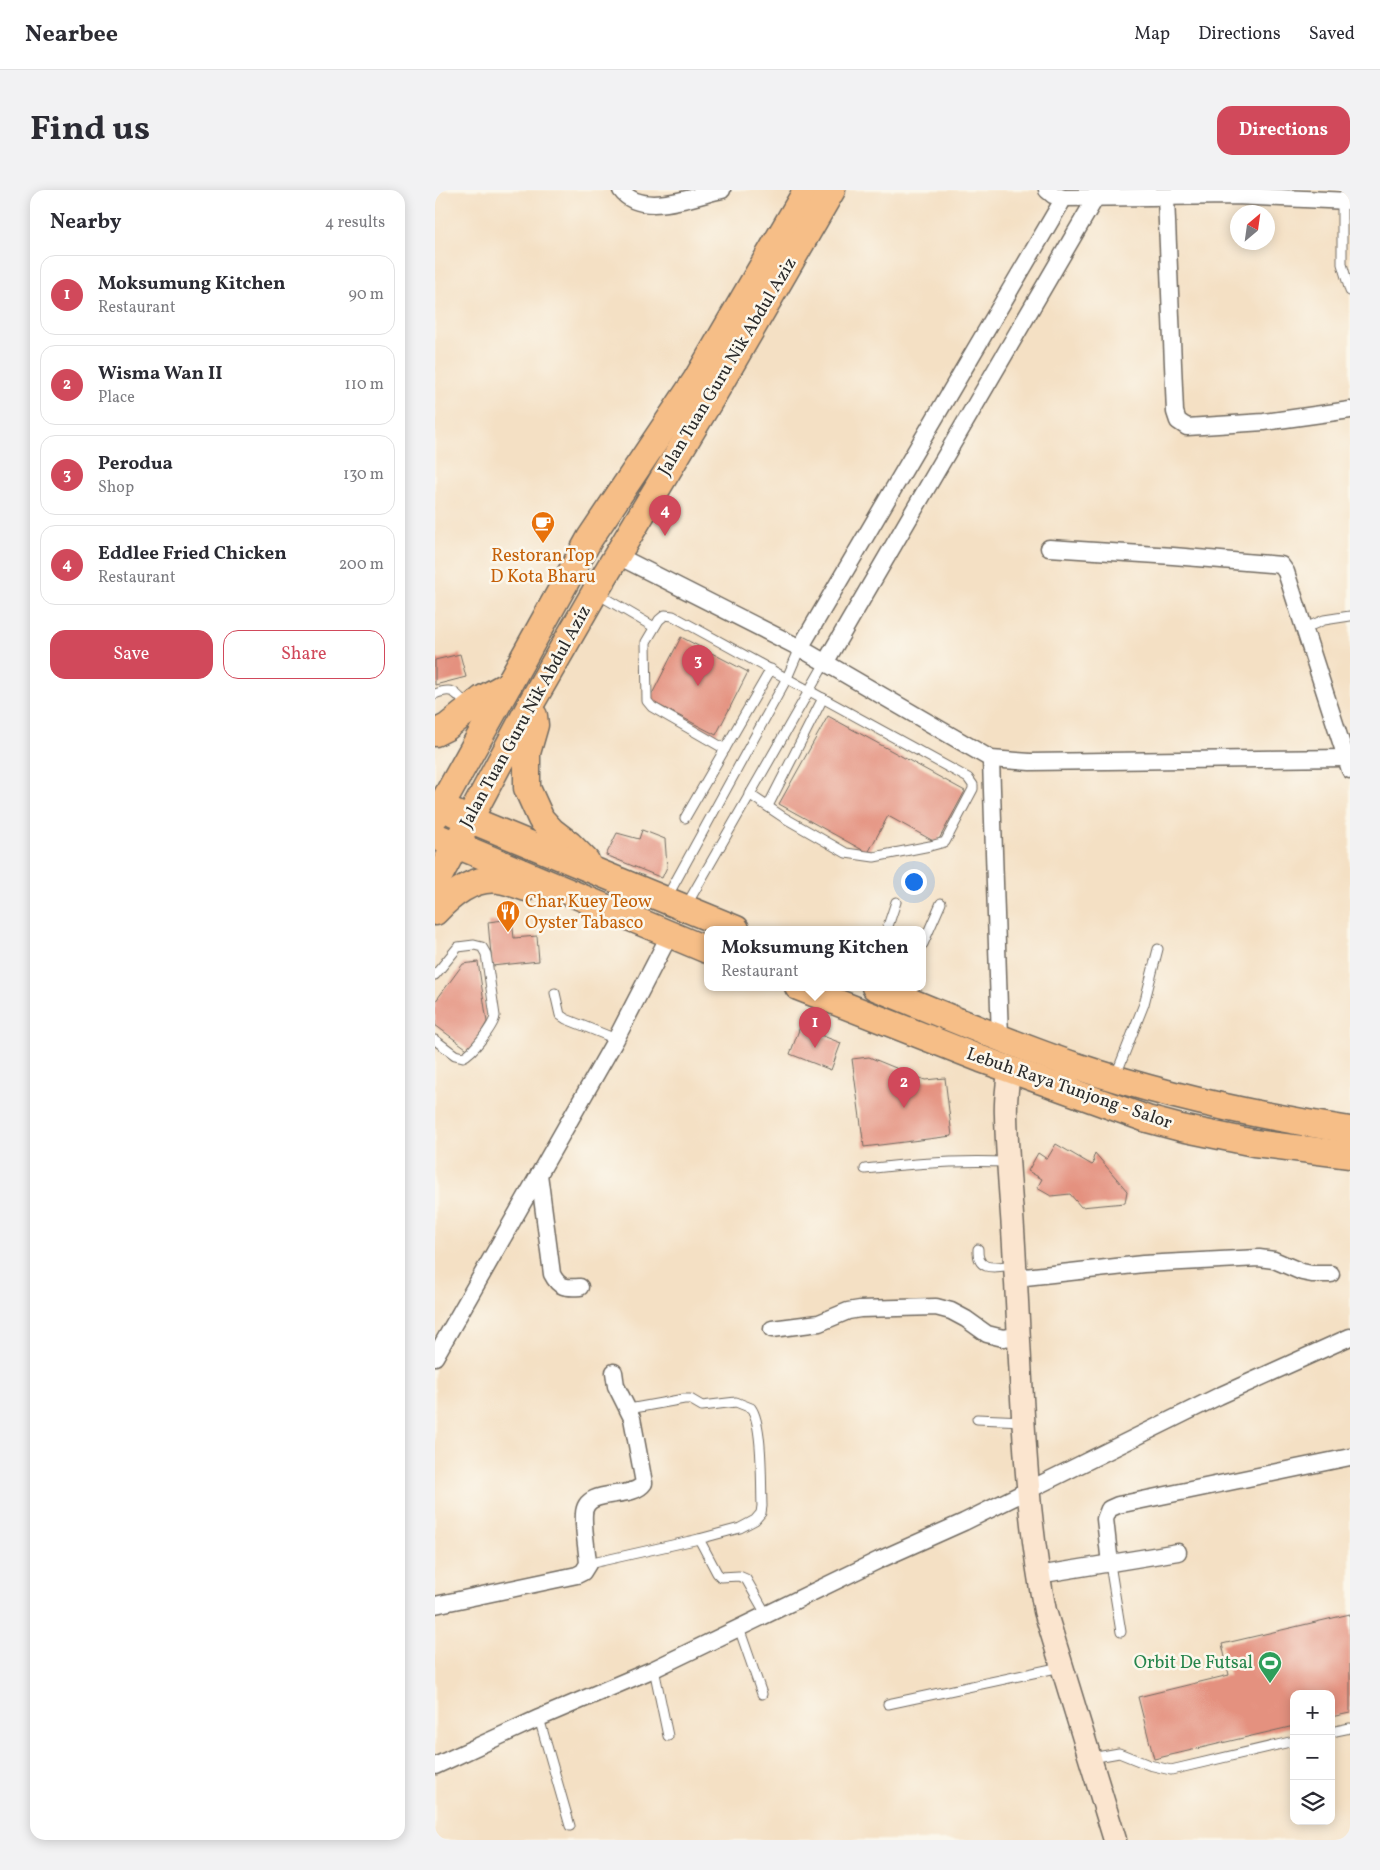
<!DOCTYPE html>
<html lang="en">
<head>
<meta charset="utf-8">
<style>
  :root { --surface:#fff; --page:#f2f2f3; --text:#2b2b33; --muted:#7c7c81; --line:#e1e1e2; --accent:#d1495b }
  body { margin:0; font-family:Vollkorn,serif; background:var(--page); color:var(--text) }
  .controls { position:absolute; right:15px; bottom:15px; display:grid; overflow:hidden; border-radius:10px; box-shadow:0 2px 12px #0003 }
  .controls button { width:45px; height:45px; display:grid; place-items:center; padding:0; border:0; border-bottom:1px solid var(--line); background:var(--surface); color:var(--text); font:25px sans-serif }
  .compass { position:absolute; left:795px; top:15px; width:45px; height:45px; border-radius:50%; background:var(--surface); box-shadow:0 2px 12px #0003; rotate:29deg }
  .you { position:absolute; left:478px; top:691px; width:18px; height:18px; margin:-12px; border:4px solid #fff; border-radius:50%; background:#1a73e8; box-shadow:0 0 0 8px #1a73e833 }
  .badge { display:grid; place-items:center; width:32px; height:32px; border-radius:50%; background:var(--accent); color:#fff; font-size:16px; font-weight:700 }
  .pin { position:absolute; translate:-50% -41px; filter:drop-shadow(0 1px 2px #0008) }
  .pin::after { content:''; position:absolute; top:26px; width:18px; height:15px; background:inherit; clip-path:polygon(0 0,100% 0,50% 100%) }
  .popup { position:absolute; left:269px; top:736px; width:222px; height:65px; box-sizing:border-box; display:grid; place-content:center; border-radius:10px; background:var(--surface); filter:drop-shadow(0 1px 4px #0005); font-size:16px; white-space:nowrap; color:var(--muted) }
  .popup b { font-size:19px; color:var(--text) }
  .popup::after { content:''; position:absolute; left:50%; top:100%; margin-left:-10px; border:10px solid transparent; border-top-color:var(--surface) }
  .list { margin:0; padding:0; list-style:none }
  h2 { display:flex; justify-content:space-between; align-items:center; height:65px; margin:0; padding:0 20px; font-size:21px }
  h2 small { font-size:16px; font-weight:400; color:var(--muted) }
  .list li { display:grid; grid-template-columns:32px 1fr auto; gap:15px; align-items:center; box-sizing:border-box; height:80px; margin:0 10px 10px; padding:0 10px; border:1px solid var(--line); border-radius:15px }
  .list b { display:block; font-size:19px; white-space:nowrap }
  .list p { margin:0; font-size:16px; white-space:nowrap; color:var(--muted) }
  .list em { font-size:16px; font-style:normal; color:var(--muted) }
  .actions { display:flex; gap:10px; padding:15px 20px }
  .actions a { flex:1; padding:11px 0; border:1px solid var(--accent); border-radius:15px; text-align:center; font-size:18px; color:var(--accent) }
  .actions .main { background:var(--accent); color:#fff }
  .icon { flex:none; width:28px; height:28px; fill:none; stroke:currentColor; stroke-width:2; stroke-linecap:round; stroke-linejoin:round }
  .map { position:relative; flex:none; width:915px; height:1650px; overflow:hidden; border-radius:15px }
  header { display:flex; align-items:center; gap:30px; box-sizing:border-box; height:70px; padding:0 25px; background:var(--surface); border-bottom:1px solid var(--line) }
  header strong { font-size:24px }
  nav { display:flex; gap:28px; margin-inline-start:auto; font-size:18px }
  .intro { display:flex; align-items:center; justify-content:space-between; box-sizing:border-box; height:120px; padding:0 30px }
  h1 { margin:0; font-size:35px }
  .button { padding:12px 22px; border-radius:15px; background:var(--accent); color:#fff; font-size:18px; font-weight:700 }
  main { display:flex; gap:30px; padding:0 30px }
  aside { flex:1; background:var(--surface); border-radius:15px; box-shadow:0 2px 12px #0003 }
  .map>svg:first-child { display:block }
  .building { fill:#e4917f }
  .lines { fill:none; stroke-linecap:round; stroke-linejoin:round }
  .lane-casing { stroke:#716a61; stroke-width:11 }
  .street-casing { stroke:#716a61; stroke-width:19 }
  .secondary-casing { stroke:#716a61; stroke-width:25 }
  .primary-casing { stroke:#716a61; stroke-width:29 }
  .lane { stroke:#fff; stroke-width:9 }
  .street { stroke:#fff; stroke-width:16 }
  .secondary { stroke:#fbe5cf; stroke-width:22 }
  .primary { stroke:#f6be87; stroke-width:26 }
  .labels { text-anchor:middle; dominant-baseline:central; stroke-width:5; stroke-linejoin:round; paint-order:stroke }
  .street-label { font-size:18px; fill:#2b2b2b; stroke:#fbf7ec }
  .food-label { font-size:18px; fill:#c56008; stroke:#fbf7ec }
  .leisure-label { font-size:18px; fill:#27864d; stroke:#fbf7ec; text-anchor:end }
</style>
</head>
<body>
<header>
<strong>Nearbee</strong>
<nav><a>Map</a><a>Directions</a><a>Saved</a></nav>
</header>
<div class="intro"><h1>Find us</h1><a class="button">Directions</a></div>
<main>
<aside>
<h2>Nearby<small>4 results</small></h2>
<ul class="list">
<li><span class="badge">1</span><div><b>Moksumung Kitchen</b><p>Restaurant</p></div><em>90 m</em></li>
<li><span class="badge">2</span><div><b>Wisma Wan II</b><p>Place</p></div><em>110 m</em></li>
<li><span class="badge">3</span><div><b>Perodua</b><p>Shop</p></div><em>130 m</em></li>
<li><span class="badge">4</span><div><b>Eddlee Fried Chicken</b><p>Restaurant</p></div><em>200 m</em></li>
</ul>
<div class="actions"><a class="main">Save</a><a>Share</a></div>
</aside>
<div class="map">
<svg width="915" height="1650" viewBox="0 0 915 1650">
  <rect width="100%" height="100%" fill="#fbf7ec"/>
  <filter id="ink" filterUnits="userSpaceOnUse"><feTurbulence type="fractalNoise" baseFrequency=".02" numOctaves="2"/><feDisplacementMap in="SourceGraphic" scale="10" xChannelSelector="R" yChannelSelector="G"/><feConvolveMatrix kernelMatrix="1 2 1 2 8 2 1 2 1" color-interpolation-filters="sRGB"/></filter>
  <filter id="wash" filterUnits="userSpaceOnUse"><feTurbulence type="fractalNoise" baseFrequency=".0096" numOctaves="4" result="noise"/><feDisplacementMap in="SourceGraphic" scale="20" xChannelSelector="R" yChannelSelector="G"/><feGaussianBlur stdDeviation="1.12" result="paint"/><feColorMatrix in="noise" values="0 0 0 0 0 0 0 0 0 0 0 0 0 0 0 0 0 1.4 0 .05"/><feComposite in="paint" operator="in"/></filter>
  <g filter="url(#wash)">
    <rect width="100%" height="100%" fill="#f4e0c4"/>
    <g id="blocks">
      <g class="building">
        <path d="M246,447l67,35 -32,63 -67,-35z"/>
        <path d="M25,464l6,23 -31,8v-25z"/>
        <path d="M393,526l137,75 -28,52 -49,-27 -20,37 -89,-49z"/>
        <path d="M207,640l23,9 2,28 -5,11 -56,-23 11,-22 22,6z"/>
        <path d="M77,729l2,19 23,-2 2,25 -47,5 -4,-44z"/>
        <path d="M43,772l9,60 -17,29 -35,-26v-23l28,-38z"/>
        <path d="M365,837l41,16 -10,27 -41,-16z"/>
        <path d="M434,867l56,23 20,-2 7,58 -88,11 -12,-88z"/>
        <path d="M621,954l36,21 2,-2 -1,-4 2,-6 32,38 -2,12 -44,4 -11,-13 -19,2 -14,-8 5,-9 -14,-8 10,-18 9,6z"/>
        <path d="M915,1424v99l-19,4v-23h-37v32l-140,33 -16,-62 91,-22 -7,-31z"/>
      </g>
    </g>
  </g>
  <g filter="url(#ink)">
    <use href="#blocks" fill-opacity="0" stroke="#716a61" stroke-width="1"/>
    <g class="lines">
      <g class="lane-casing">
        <g id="lane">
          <path d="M907,11v63l8,27"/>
          <path d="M161,403l58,34"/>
          <path d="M870,438l19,-8 26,-4"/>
          <path d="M0,504c20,-8 21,0 34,14"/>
          <path d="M290,559l-73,-42 -5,-6 -1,-59 13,-22 6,-5 8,1 295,162 5,7v4l-28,53 -15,4 -56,11 -28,-4 -63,-36 -34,-23"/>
          <path d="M333,616l55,-108"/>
          <path d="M250,628l86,-149"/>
          <path d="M232,707l120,-219 13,-30"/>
          <path d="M251,716l139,-243"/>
          <path d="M452,739l9,-27"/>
          <path d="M488,754l18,-41"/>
          <path d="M0,785l23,-28 16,-2 8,2 4,7 9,62c-1,9 -22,37 -32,41l-8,-2 -20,-15"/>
          <path d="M120,803l5,22 6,4 50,20"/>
          <path d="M681,885l28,-71 14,-55"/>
          <path d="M430,979c47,-6 94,-9 142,-7"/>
          <path d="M543,1059c-1,24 18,18 36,16"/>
          <path d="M542,1229l47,2"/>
          <path d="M264,1349l18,34 4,4 18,-1 7,3 20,35"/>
          <path d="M153,1374l111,-25 41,-11 15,-8 6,-7 1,-7c-1,-21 1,-82 -11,-98l-15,-6 -34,4 -12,-7h-6l-55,10"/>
          <path d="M675,1374l11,68"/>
          <path d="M304,1438l23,66"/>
          <path d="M219,1479l14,67"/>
          <path d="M453,1514l173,-37"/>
          <path d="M104,1528l31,108"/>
          <path d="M896,1542l19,-4"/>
          <path d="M656,1568l28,-5 30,12 22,5 123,-29"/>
        </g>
      </g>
      <g class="street-casing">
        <g id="street">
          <path d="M186,0c20,28 73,6 101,0"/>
          <path d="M612,0l6,5 11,3 171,-2 115,5"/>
          <path d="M731,8l9,214 3,9 9,6 77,-5 86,-12"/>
          <path d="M614,358l124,8 108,9 5,7 64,198"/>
          <path d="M183,366l182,92 191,111 39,3 316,-4"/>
          <path d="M365,458l264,-450"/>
          <path d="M390,473l270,-464"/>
          <path d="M556,569l9,279"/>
          <path d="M104,984l13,100c7,14 14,14 28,13"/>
          <path d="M581,1088l127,-14 116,-6 15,2 28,12 10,2h19"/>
          <path d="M337,1139l47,-6 29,-12 12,-2 76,-2 15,4 15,8 21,15 16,4 15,-2"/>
          <path d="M0,1167l181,-318 54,-105"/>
          <path d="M675,1374l-5,-45 4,-10 9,-4 232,-48"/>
          <path d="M603,1385l140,-23"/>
          <path d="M0,1415l142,-30 6,-3 5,-8c-1,-16 -5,-34 -4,-50 1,-28 48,-13 60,-31l-12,-65 -16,-32 -2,-14"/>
          <path d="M0,1576l104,-48 115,-49 225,-109 85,-38 255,-126 131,-59"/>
        </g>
      </g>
      <g class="secondary-casing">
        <path id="secondary" d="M574,879c-1,15 -4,31 -3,46 1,50 7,100 9,150 7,116 8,232 30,346l70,229"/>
      </g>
      <g class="primary-casing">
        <g id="primary">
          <path d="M99,526l1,9 -8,28v35l14,31 11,12 17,13 17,17"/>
          <path d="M0,543l12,-6 35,-28 27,-15"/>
          <path d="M19,623l282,116"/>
          <path d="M0,627l155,-279 106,-158 111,-190"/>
          <path d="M0,646l272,114"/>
          <path d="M0,694l98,-184 62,-108 120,-200 117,-202"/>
          <path d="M0,722c16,-17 39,-36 64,-32 9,1 18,5 27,8"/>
          <path d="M363,797l183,72 166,60 34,9 73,15 96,12"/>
          <path d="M440,797c66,27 133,56 201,79 89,30 181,50 274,64"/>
        </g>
      </g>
      <use href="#lane" class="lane"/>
      <use href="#street" class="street"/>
      <use href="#secondary" class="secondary"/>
      <use href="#primary" class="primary"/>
    </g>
  </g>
  <defs>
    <g id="cafe-pin" transform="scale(1.25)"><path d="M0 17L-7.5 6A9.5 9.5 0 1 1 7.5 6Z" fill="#e8710a" stroke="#fbf7ec"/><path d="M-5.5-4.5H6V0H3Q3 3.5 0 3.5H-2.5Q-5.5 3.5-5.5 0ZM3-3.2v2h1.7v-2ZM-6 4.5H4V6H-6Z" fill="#fff"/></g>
    <g id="restaurant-pin" transform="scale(1.25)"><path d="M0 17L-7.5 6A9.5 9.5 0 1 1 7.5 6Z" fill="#e8710a" stroke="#fbf7ec"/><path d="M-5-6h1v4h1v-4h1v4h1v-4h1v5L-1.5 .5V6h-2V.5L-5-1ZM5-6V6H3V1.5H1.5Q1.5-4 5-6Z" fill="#fff"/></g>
    <g id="stadium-pin" transform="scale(1.25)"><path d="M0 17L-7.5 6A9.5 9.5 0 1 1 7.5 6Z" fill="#2e9e5b" stroke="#fbf7ec"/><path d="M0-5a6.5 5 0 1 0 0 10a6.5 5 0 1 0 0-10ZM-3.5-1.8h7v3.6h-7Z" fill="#fff"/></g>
  </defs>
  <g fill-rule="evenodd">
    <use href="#cafe-pin" x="108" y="333"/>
    <use href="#restaurant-pin" x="73" y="722"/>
    <use href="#stadium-pin" x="835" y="1473"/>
  </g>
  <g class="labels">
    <g class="street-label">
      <text transform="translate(293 177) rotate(-59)">Jalan Tuan Guru Nik Abdul Aziz</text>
      <text transform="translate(91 527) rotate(-61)">Jalan Tuan Guru Nik Abdul Aziz</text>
      <text transform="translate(634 899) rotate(19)">Lebuh Raya Tunjong - Salor</text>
    </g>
    <g class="food-label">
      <text x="108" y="366">Restoran Top<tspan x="108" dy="21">D Kota Bharu</tspan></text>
      <text x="90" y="712" text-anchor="start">Char Kuey Teow<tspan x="90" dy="21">Oyster Tabasco</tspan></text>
    </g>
    <g class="leisure-label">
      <text x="818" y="1473">Orbit De Futsal</text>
    </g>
  </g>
</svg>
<div class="controls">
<button>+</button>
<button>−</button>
<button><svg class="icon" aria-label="layers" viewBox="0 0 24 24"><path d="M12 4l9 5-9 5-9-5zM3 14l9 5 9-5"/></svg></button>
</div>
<svg class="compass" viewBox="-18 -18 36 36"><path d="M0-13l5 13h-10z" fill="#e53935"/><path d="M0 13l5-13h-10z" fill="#7c7c81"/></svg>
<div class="you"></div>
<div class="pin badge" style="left:380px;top:858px">1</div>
<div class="popup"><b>Moksumung Kitchen</b>Restaurant</div>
<div class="pin badge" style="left:469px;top:918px">2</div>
<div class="pin badge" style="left:263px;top:496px">3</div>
<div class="pin badge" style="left:230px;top:346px">4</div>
</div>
</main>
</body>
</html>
